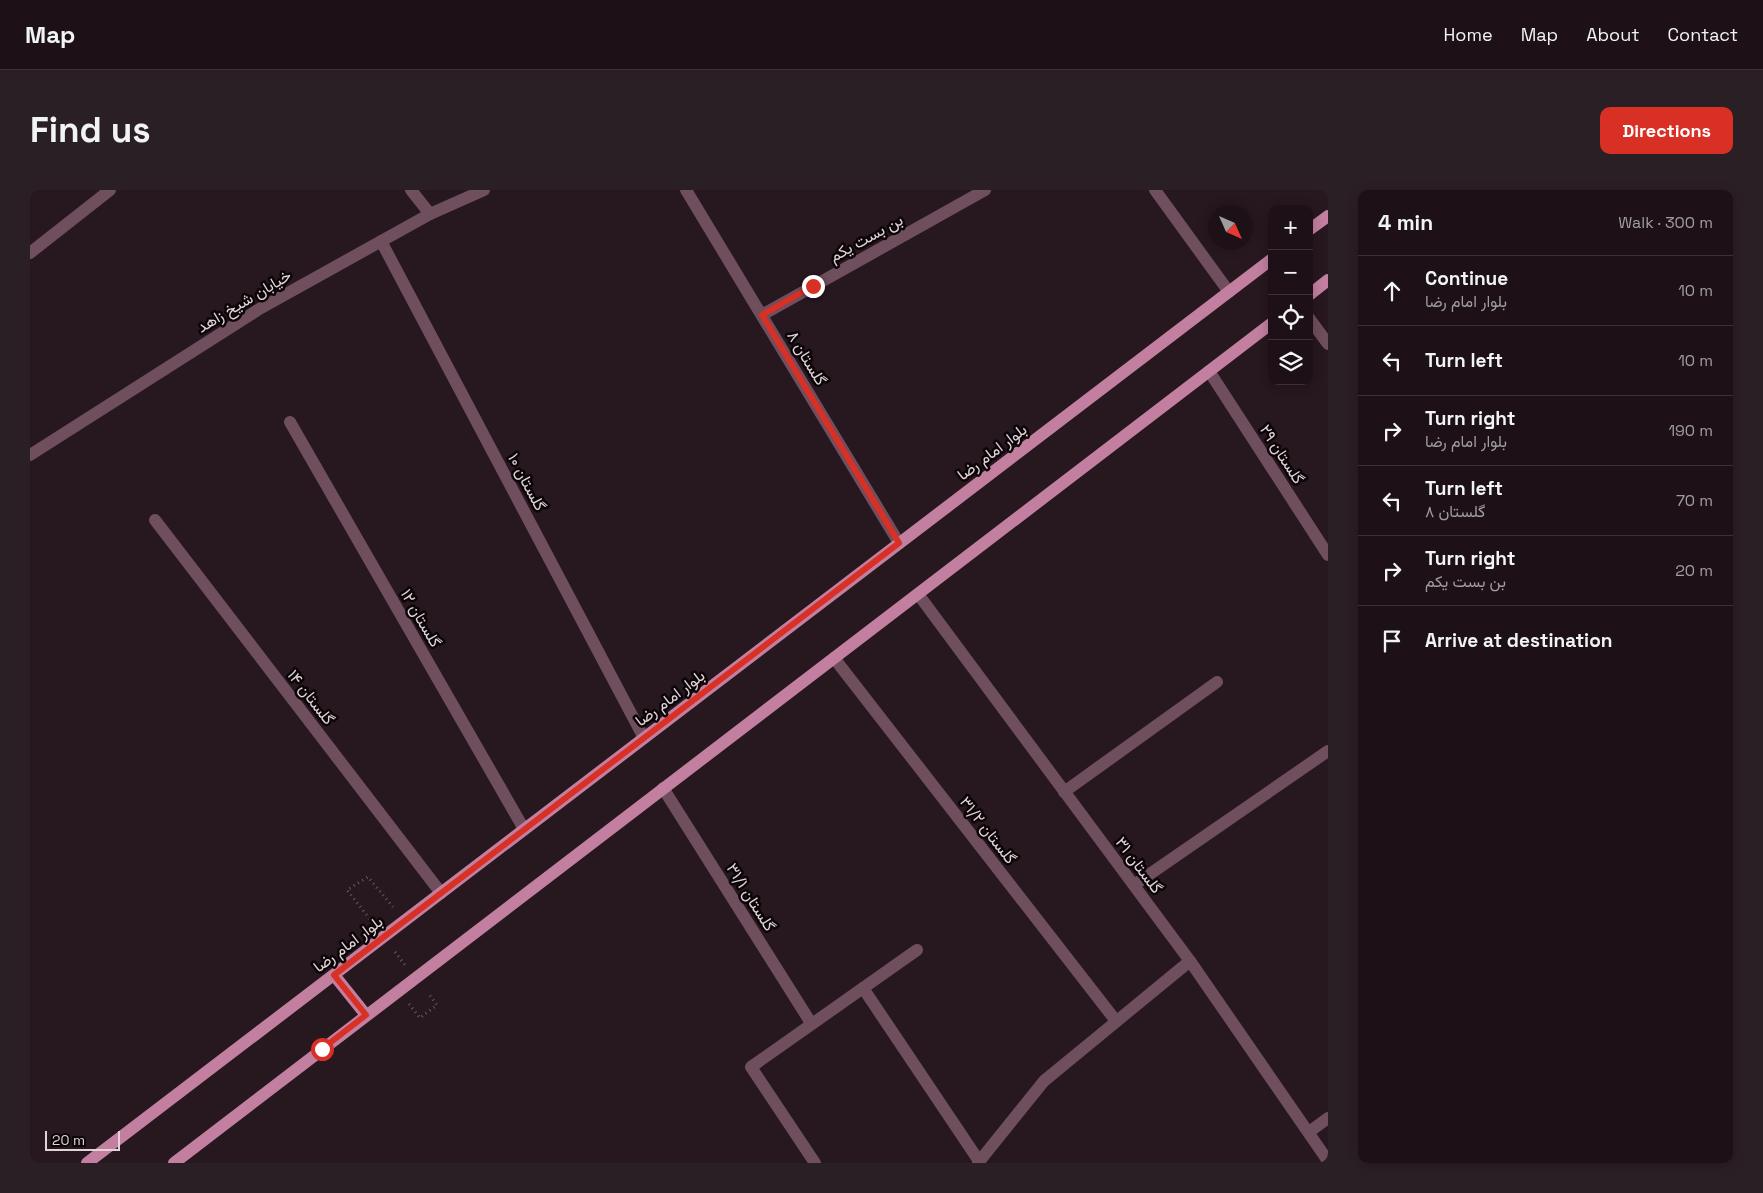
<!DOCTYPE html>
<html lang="en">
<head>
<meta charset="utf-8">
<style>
  :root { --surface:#1d1117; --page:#2a1f24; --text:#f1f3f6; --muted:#a09da1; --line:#3b3136; --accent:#d93025 }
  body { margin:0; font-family:"Space Grotesk",Vazirmatn,sans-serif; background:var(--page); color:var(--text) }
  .controls { position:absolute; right:15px; top:15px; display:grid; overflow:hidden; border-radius:10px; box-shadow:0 2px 12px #0003 }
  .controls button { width:45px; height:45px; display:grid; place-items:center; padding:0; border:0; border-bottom:1px solid var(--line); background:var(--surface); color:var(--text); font:25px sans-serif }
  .compass { position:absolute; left:1178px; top:15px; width:45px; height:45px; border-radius:50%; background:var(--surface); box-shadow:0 2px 12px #0003; rotate:135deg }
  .scale { position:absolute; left:15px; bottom:12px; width:75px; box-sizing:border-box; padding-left:5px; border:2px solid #e0d4d9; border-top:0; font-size:14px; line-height:18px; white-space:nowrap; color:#e0d4d9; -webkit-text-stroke:4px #0c0508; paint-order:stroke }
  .stop { position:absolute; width:15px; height:15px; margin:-11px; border:4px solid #d93025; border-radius:50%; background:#fff }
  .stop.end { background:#d93025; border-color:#fff; box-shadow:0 1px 5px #0008 }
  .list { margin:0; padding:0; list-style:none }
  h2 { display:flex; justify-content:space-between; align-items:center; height:65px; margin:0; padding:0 20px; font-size:21px }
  h2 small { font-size:16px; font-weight:400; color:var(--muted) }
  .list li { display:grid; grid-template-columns:32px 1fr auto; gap:15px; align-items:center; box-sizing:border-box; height:70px; padding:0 20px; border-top:1px solid var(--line) }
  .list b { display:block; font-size:19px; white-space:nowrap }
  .list p { margin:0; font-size:16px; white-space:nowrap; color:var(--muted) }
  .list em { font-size:16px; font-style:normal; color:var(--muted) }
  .icon { flex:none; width:28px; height:28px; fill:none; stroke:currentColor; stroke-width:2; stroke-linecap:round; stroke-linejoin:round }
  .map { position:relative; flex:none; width:1298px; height:973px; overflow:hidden; border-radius:10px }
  header { display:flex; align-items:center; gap:30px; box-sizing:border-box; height:70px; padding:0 25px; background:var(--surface); border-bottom:1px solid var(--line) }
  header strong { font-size:24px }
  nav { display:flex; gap:28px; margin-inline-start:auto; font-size:18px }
  .intro { display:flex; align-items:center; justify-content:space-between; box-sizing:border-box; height:120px; padding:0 30px }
  h1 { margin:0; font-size:35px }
  .button { padding:12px 22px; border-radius:10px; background:var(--accent); color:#fff; font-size:18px; font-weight:700 }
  main { display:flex; gap:30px; padding:0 30px }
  aside { flex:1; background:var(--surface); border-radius:10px; box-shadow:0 2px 12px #0003 }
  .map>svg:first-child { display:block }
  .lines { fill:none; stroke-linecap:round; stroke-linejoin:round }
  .path { stroke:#685960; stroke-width:3; stroke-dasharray:1 4; stroke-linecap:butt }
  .minor { stroke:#6f4e5d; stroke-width:12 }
  .major { stroke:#c27f9f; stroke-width:12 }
  .route { stroke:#d93025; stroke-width:6 }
  .labels { text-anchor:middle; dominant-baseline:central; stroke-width:5; stroke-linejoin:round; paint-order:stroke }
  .street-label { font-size:16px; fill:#e0d4d9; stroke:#0c0508 }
</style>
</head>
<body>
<header>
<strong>Map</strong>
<nav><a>Home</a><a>Map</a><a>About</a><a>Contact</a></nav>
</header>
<div class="intro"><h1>Find us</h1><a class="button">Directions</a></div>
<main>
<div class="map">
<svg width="1298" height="973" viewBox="0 0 1298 973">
  <rect width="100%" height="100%" fill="#27171f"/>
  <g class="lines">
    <g class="path">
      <path d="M343,733l-26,-33 21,-13 25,30"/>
      <path d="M365,762l10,13"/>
      <path d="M379,814l11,14 17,-13 -9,-12"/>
    </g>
    <g class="minor">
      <path d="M381,0l19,24"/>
      <path d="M656,0l213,353"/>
      <path d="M1125,0l74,102"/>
      <path d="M351,51l263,497"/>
      <path d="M0,63l80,-63"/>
      <path d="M732,125l223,-125"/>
      <path d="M1279,128l19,26"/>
      <path d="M1179,181l119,184"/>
      <path d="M260,232l234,407"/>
      <path d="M0,265l231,-147 169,-94 54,-24"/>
      <path d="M125,330l286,373"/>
      <path d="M888,404l272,367 138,200"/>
      <path d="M804,468l282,363"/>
      <path d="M633,598l148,235"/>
      <path d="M1034,602l153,-110"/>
      <path d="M1104,695l194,-134"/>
      <path d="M833,798l116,173"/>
      <path d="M1279,942l19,-14"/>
      <path d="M785,973l-64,-96 166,-117"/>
      <path d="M948,973l66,-82 146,-120"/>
    </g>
    <g class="major">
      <path d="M1279,40l19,-14"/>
      <path d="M1279,105l19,-15"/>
      <path d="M304,785l32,40"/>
      <path d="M57,973l1185,-904"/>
      <path d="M144,973l1098,-840"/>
    </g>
  </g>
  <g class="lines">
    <path class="route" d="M292,859l44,-34 -32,-40 565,-432 -137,-228 51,-29"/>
  </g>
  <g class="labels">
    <g class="street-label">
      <text transform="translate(836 48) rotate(-29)">بن بست یکم</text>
      <text transform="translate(214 111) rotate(-31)">خیابان شیخ زاهد</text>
      <text transform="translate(777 168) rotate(59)">گلستان ۸</text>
      <text transform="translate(962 262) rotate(-37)">بلوار امام رضا</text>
      <text transform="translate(1252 264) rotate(57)">گلستان ۲۹</text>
      <text transform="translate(497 292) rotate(62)">گلستان ۱۰</text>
      <text transform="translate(391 428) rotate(60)">گلستان ۱۲</text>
      <text transform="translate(281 507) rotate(52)">گلستان ۱۴</text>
      <text transform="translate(640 508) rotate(-37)">بلوار امام رضا</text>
      <text transform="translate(958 640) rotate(52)">گلستان ۳۱/۲</text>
      <text transform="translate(1109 675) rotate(53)">گلستان ۳۱</text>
      <text transform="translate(721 707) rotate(58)">گلستان ۳۱/۱</text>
      <text transform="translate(318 754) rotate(-37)">بلوار امام رضا</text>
    </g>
  </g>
</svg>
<div class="controls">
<button>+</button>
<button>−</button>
<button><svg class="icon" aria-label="locate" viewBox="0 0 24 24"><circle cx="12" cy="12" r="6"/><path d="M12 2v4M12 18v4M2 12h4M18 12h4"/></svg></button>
<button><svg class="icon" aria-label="layers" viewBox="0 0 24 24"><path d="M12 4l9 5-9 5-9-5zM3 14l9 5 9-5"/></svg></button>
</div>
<svg class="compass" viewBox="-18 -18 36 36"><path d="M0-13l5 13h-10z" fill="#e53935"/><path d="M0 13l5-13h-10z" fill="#a09da1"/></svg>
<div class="scale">20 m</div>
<div class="stop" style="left:292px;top:859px"></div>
<div class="stop end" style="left:783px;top:96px"></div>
</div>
<aside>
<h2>4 min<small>Walk · 300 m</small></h2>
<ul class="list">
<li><svg class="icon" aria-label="ahead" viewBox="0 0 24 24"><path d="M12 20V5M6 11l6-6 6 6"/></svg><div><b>Continue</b><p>بلوار امام رضا</p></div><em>10 m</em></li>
<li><svg class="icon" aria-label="left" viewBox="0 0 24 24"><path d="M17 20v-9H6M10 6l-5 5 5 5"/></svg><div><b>Turn left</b></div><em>10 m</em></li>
<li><svg class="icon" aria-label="right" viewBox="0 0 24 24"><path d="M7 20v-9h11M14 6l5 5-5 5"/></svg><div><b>Turn right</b><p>بلوار امام رضا</p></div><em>190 m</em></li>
<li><svg class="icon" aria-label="left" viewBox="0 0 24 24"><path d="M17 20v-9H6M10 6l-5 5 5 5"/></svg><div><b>Turn left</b><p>گلستان ۸</p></div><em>70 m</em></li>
<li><svg class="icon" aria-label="right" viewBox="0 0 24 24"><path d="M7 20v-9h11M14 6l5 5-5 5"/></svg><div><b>Turn right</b><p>بن بست یکم</p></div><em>20 m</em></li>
<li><svg class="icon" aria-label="arrive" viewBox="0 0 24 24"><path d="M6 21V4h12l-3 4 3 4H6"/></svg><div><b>Arrive at destination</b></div></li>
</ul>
</aside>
</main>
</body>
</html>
